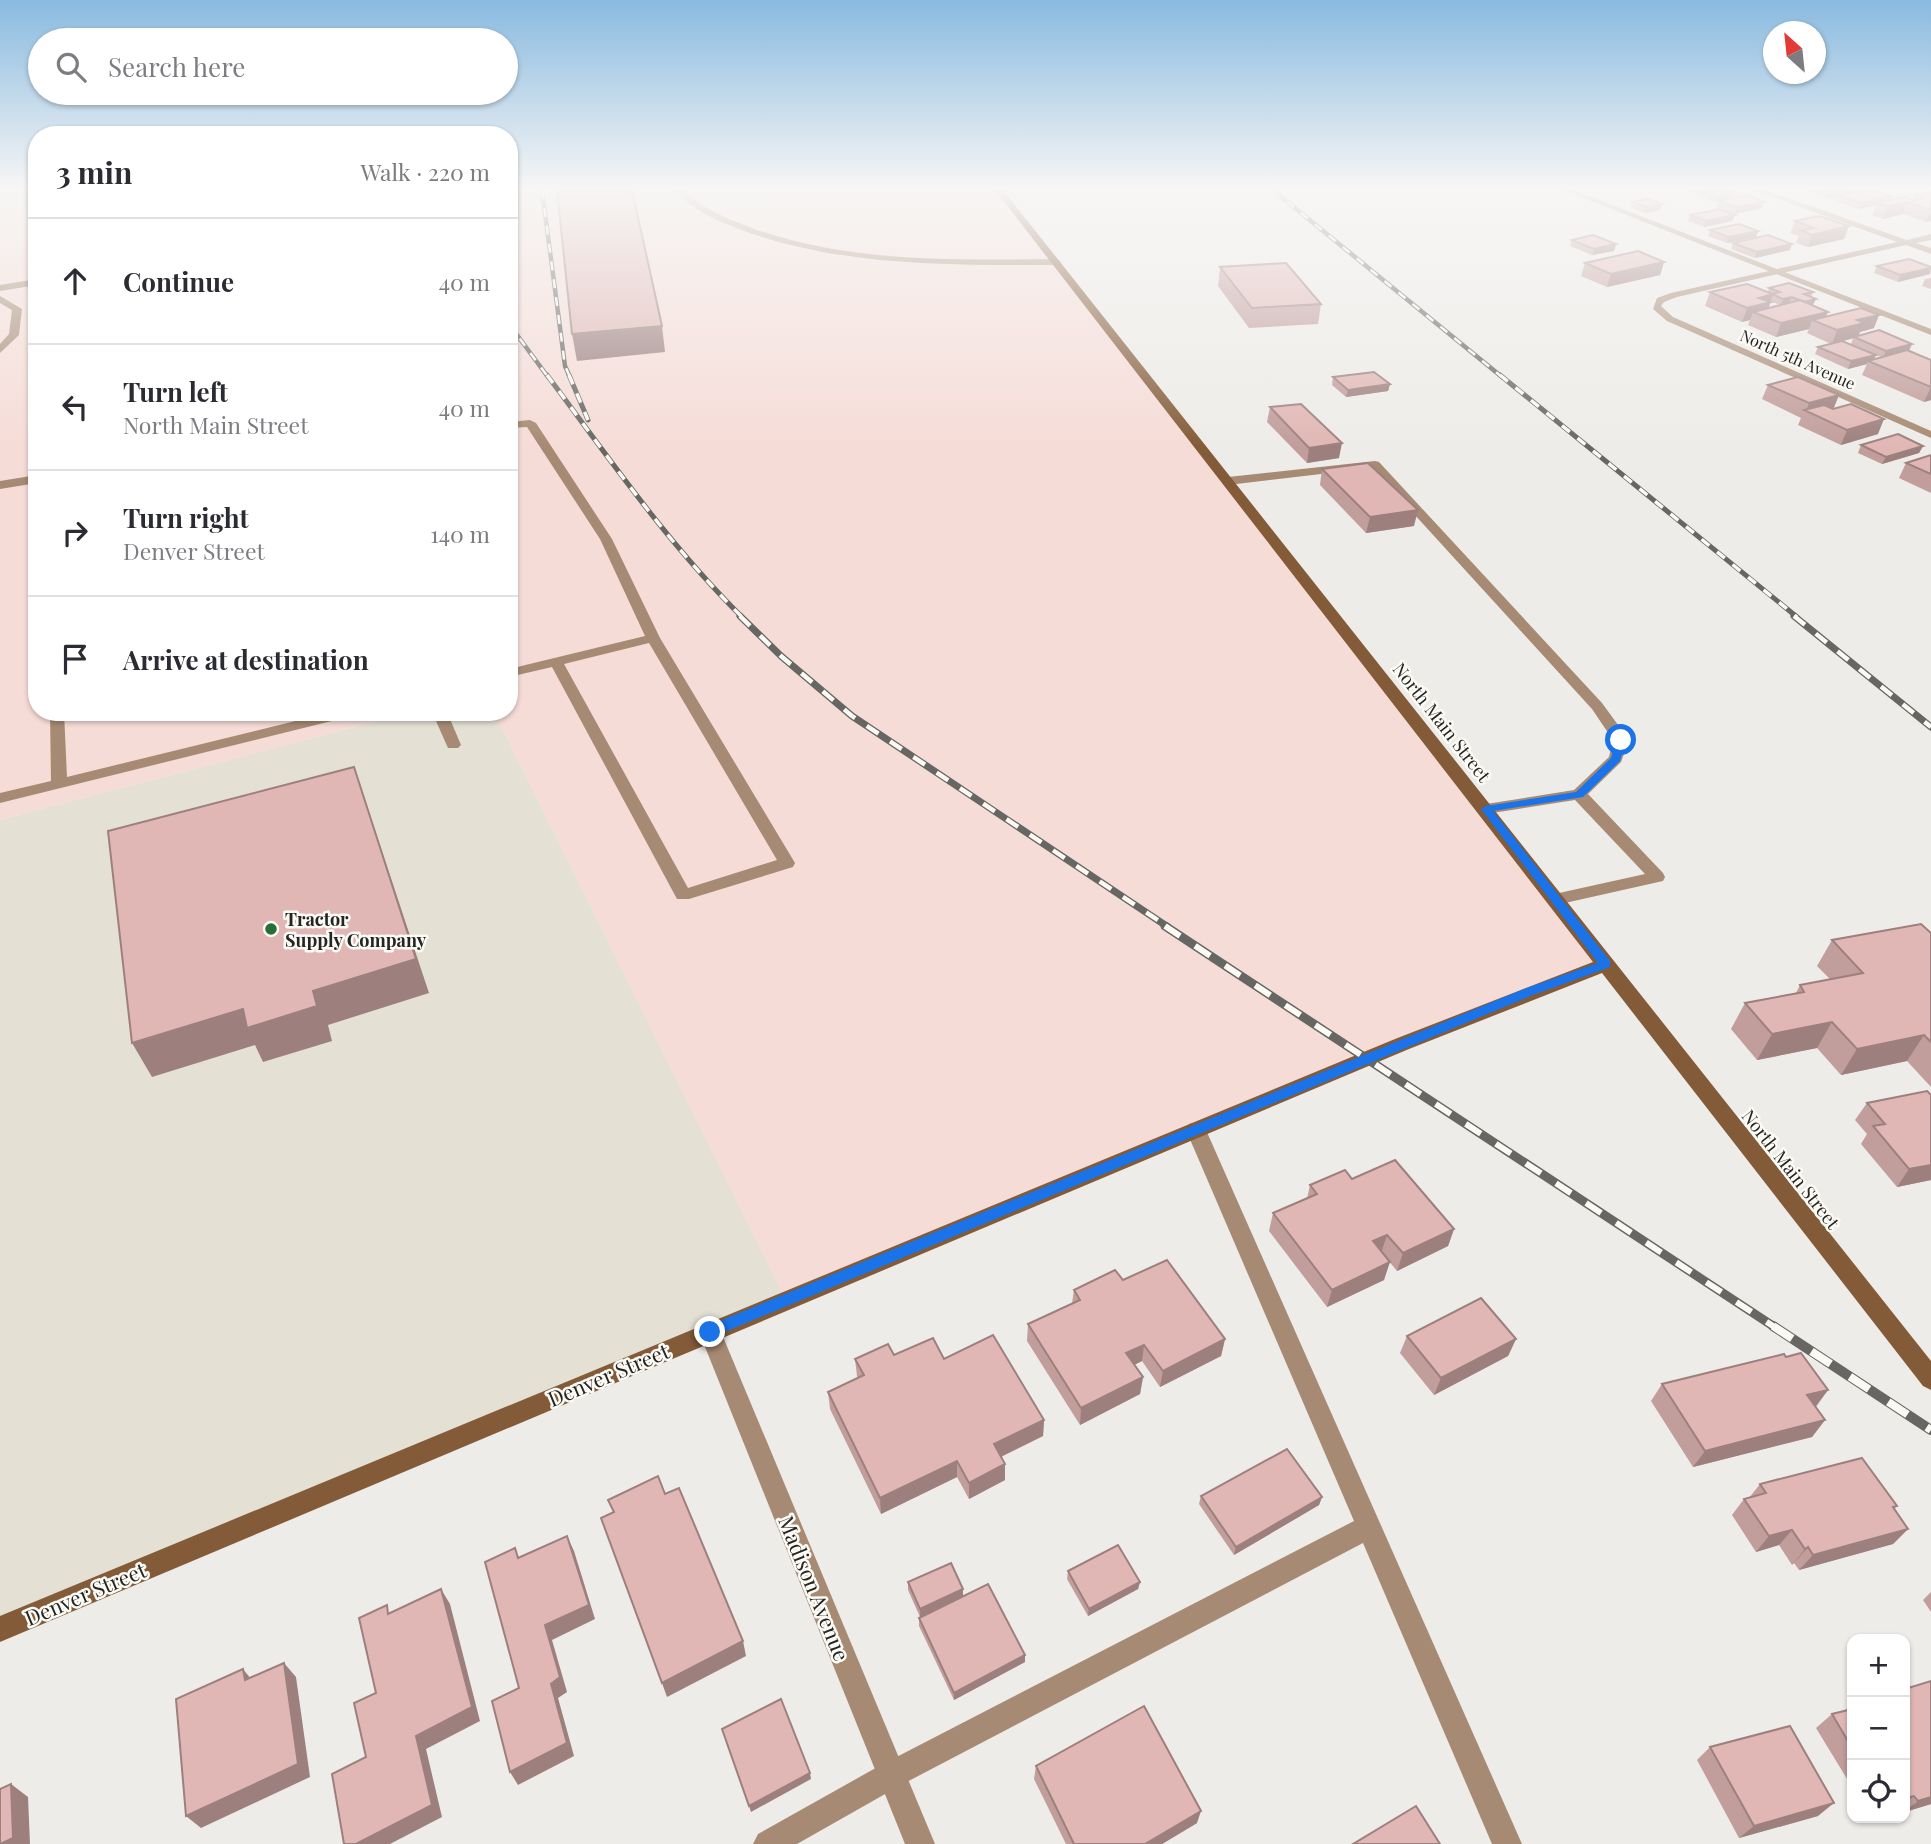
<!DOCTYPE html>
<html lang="en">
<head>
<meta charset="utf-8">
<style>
  :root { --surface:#fff; --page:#f7f7f7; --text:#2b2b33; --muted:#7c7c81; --line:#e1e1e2 }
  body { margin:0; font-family:"Playfair Display",serif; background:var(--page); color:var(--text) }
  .controls { position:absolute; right:21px; bottom:21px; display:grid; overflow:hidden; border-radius:14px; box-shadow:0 2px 5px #0004 }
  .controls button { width:63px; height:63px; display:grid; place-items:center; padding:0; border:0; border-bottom:2px solid var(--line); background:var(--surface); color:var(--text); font:35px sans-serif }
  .compass { position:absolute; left:1763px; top:21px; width:63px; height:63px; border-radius:50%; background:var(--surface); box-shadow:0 2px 5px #0004; rotate:333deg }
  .stop { position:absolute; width:21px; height:21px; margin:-16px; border:5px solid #1a73e8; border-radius:50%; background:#fff }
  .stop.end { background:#1a73e8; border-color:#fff; box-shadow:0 2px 7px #0008 }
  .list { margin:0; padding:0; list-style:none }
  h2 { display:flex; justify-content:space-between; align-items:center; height:91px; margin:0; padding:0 28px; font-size:30px }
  h2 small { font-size:23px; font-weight:400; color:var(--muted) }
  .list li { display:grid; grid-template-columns:46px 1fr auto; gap:21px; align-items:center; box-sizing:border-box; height:126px; padding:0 28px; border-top:2px solid var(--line) }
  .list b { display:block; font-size:26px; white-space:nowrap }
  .list p { margin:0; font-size:23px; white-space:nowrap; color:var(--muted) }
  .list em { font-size:23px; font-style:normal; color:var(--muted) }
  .icon { flex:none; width:38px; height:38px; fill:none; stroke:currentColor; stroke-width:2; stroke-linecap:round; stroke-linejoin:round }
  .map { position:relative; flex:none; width:1931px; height:1844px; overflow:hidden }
  .search { position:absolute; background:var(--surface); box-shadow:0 2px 5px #0004; left:28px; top:28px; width:490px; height:77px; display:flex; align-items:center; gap:18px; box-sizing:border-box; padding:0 24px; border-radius:38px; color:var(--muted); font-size:26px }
  .panel { position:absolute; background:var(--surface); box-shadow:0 2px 5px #0004; left:28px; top:126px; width:490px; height:595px; border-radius:28px }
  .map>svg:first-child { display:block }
  .built { fill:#e4e0d4 }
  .industrial { fill:#f6dcd7 }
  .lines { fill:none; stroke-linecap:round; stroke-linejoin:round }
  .lane { fill:#a78a73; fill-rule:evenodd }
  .street { fill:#a78a73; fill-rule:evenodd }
  .secondary { fill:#835b38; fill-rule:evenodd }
  .rail-far4-casing { stroke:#666663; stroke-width:4.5 }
  .rail-far3-casing { stroke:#666663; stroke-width:5 }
  .rail-far2-casing { stroke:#666663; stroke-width:7 }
  .rail-far1-casing { stroke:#666663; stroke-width:9 }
  .rail-casing { stroke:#666663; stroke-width:10 }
  .rail-far4 { stroke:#fbfaf5; stroke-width:2.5; stroke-dasharray:9; stroke-linecap:butt }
  .rail-far3 { stroke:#fbfaf5; stroke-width:3.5; stroke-dasharray:10; stroke-linecap:butt }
  .rail-far2 { stroke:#fbfaf5; stroke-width:4.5; stroke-dasharray:14; stroke-linecap:butt }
  .rail-far1 { stroke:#fbfaf5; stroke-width:6; stroke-dasharray:18; stroke-linecap:butt }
  .rail { stroke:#fbfaf5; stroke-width:8; stroke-dasharray:23; stroke-linecap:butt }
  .wall { fill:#c19d9b; fill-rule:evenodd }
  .shaded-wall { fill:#9d807e }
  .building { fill:#e0b7b4; stroke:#9d807e; stroke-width:2 }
  .route { fill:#1a73e8 }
  .poi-dot { fill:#296e39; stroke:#fbfaf5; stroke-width:2.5 }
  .labels { text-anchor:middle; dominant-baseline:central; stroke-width:5; stroke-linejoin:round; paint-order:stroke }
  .far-street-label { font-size:16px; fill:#242422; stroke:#fbfaf5 }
  .street-label { font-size:18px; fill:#242422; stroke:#fbfaf5 }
  .poi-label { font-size:18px; font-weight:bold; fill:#242422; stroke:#fbfaf5; text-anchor:start }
  .near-street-label { font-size:21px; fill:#242422; stroke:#fbfaf5 }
</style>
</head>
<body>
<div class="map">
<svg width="1931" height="1844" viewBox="0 0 1931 1844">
  <rect width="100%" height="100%" fill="#eeece8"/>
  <path class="built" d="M412,712h82l292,588 -786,329v-809z"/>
  <g class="industrial">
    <path d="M0,190h37v522h375l-412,108z"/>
    <path d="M509,190h490l607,774 -820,336 -292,-588h15z"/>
  </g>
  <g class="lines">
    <g class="lane">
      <path d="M1563,190h11l357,139v6z"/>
      <path d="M37,279v6l-37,6v-6z"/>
      <path d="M0,296l22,13 -3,26 -19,18v-9l9,-10 3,-24 -12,-7z"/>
      <path d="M530,420l6,3 76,116 48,99 135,225 -2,4 -104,32h-12l-125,-232 -43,10v-8l136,-33 -45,-97 -73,-112 -18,1v-6zM649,643l128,217 -89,28 -124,-224z"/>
      <path d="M1375,461l4,1 223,241 27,37 -8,22 -33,32 75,79 2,4 -2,4 -107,24 -6,-2 -3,-4 3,-4 95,-21 -70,-74 -89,14 -6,-1 -2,-4 8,-5 88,-14 35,-33 4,-17 -21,-31 -220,-241 -144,17 -6,-4 6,-4z"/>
      <path d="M37,475v8l-37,6v-8z"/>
      <path d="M50,712h14l3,65 265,-65h26l-2,3 -356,88v-10l51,-12z"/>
      <path d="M432,712h15l14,33 -3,3h-10z"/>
      <path d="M1196,1122l7,2 3,6 316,714h-30l-129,-301 -462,242 -104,59h-44l5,-10 123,-69 473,-244 -168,-391 3,-6z"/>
    </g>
    <g class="street">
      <path d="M676,190h8c17,18 42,28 65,37 98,36 204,33 307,32l5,3 -5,3c-107,0 -215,2 -317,-36 -23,-9 -48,-19 -63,-39z"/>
      <path d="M1753,190h12l142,50 24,-6v6l-15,3 15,5v6l-25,-9 -229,52 -13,5 -3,4 12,11 258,114v7l-264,-117 -14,-12 4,-11 14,-5 226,-51z"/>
      <path d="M710,1322l8,3 3,7 214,512h-30l-206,-512 3,-7z"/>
    </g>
    <path class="secondary" d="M995,190h8l928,1171v29l-8,-4 -321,-413 -193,76 -1409,593v-26l1395,-577 198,-77z"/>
    <g class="rail-far4-casing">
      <g id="rail-far4">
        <path d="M542,190l23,176 5,11"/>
        <path d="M1273,190l229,187"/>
        <path d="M509,324l39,53"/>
      </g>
    </g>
    <g class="rail-far3-casing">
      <g id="rail-far3">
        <path d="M547,375c62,83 121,169 195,242"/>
        <path d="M569,375l19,45"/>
        <path d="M1500,375l297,242"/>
      </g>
    </g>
    <g class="rail-far2-casing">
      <g id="rail-far2">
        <path d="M740,616l41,40 71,60 316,211"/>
        <path d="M1794,616l137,111"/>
      </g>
    </g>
    <g class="rail-far1-casing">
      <path id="rail-far1" d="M1165,926l611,402"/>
    </g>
    <g class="rail-casing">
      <path id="rail" d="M1773,1326l158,104"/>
    </g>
    <use href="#rail-far4" class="rail-far4"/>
    <use href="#rail-far3" class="rail-far3"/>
    <use href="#rail-far2" class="rail-far2"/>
    <use href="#rail-far1" class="rail-far1"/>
    <use href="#rail" class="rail"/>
  </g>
  <g class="wall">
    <path d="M1691,190h39l5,7 27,11 -27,6 -19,-7 2,-5h-3l-25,-9z"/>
    <path d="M1808,190h48l-1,2 37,4 -1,4h21l2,-5 17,-3v29l-5,1 -23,-8 -20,5 -11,-4 4,-10 -18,4 -21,-7 1,-5 -9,2 -21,-7z"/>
    <path d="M1633,202l29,2 -2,6 -15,3 -14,-5z"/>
    <path d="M1690,215h45l-3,6 -28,6 -16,-6z"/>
    <path d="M1795,221l49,18 -36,8 -12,-4 3,-7 -9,-3z"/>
    <path d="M1710,230l48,1 -2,6 -29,6 -19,-7z"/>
    <path d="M1572,240l44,4 -2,7 -22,4 -22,-9z"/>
    <path d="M1733,243l57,7 -35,8 -24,-9z"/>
    <path d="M1664,262l-4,13 -53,12 -26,-11 4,-13z"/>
    <path d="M1877,266l53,8 -32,8 -24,-9z"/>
    <path d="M1220,267l101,37 -3,20 -69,4 -31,-42z"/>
    <path d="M1931,278v11l-9,-3 3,-7z"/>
    <path d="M1769,288l44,4 -2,5 2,9 14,10 47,12 -14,4 -2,4 51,15 22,9v40l-7,2 -62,-27 5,-11 -19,5 -33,-15 3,-7 13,-3 -24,-11 2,-4 -33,8 -28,-12 2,-5 -8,2 -37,-16 5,-14h58zM1770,301l10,4 -11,3zM1853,338l-2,6 31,13 -8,2 -32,-18z"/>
    <path d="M1333,377l57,7 -2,7 -42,6 -14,-12z"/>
    <path d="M1768,385l71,10 -6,14 45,25 -37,11 -43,-20 3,-7 -39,-19z"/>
    <path d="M1270,407l69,51 -32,5 -40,-41z"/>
    <path d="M1861,445l62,1 -4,7 -37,11 -24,-11z"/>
    <path d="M1931,455v38l-32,-15 7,-15z"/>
    <path d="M1322,469l92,57 -48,7 -46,-48z"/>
    <path d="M1931,933v154l-24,-26 -66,14 -24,-27 -60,12 -26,-31 14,-26 51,-10 4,-8 30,-6 -13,-13 15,-26z"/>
    <path d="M1931,1095v85l-34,7 -36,-43 6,-10 -12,-14 12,-17z"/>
    <path d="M1352,1179l102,50 -6,17 -51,25 -9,-11 -4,20 -57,27 -58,-76 4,-18 34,-14 3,-14z"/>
    <path d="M1123,1280l102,59 -4,17 -61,31 -18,-26 -8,4 9,12 -3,17 -60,31 -53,-84 1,-17 44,-21 2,-13z"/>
    <path d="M1407,1336l109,3 -8,17 -74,39 -34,-42z"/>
    <path d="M894,1355l50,4 100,61 -1,16 -42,21 4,7v16l-36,19 -12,-22 -76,37 -51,-105 -2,-17 30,-14 -1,-2 -2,-17z"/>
    <path d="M1786,1357l42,33 -12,17 9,13 -13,17 -119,30 -42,-66 11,-17z"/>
    <path d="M1760,1484l137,22 -3,3 14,20 -15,15 -94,26 -5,-7 -2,2 -13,-20 -23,7 -24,-37 12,-16 5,-1z"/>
    <path d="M1201,1496l121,1 -3,8 -85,50 -35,-51z"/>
    <path d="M1068,1571l72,11 -2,7 -50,27 -21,-37z"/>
    <path d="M908,1582l55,7v7l-43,21 -12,-27z"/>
    <path d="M1931,1592v20l-8,-12z"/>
    <path d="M919,1618l106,44 -71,38 -35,-74z"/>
    <path d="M1931,1681v123l-26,8v-123z"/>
    <path d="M1852,1706v81l-36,-59 16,-14 16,-4z"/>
    <path d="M1710,1747l108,69 -79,22 -42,-78z"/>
    <path d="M1036,1766l161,57 -35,21h-96l-32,-65z"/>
  </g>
  <g class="shaded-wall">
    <path d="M1846,190h10l-1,4 -16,2 -1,1 -9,2 2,-6z"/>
    <path d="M1736,192l-2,6 -16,3v1h-3l2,-6z"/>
    <path d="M1892,196l-2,6 -13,1 -1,2 -18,4 2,-6z"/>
    <path d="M1764,202l-2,6 -27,6 2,-7z"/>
    <path d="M1908,202l-5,12 -20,5 5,-13z"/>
    <path d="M1662,204l-2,6 -15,3 2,-6z"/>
    <path d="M1931,211v10l-5,1z"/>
    <path d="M1735,215l-3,6 -28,6 2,-6z"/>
    <path d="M1849,226l-5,13 -36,8 4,-12z"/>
    <path d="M1758,231l-2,6 -29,6 2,-6z"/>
    <path d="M1616,244l-2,7 -22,4 2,-6z"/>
    <path d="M1792,244l-2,6 -35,8 2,-6z"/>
    <path d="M1664,262l-4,13 -53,12 4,-13z"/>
    <path d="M1931,268l-1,6 -32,8 2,-7z"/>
    <path d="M1773,294l-7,22 -13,-4 -3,8 -8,2 5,-14 12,-10z"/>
    <path d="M1792,297l-3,6 -8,2 2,-6z"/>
    <path d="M1816,299l-3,6 -9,-3z"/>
    <path d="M1828,312l-5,12 -11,-4 -3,9 -33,8 5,-14z"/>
    <path d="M1879,315l-5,13 -14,4 -2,5 -26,7 5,-14 20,-10z"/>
    <path d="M662,326l3,26 -88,9 -5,-27z"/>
    <path d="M1912,344l-3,7 -26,7 3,-7z"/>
    <path d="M1876,355l-3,7 -5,-1 -1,3 -19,5 3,-8z"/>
    <path d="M1390,384l-2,7 -42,6 2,-7z"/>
    <path d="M1931,387v13l-7,2z"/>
    <path d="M1839,395l-6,15 -27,1 3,-8z"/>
    <path d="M1884,419l-6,15 -37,11 6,-15z"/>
    <path d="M1342,443l-3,15 -32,5 2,-15z"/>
    <path d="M1923,446l-4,7 -37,11 4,-7z"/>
    <path d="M1418,510l-4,16 -48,7 4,-16z"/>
    <path d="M354,767l75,226 -101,32 4,16 -69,21 -8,-17 -103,32 -20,-34 111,-34 70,-18z"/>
    <path d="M1832,1022l-15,26 -60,12 15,-26z"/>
    <path d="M1924,1035l-17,26 -66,14 16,-26z"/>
    <path d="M1931,1165v15l-34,7 12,-18z"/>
    <path d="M1454,1229l-6,17 -51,25 6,-18z"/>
    <path d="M1387,1235l-6,18 -8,-12z"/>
    <path d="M1390,1262l-6,18 -57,27 5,-17z"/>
    <path d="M1225,1339l-4,17 -61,31 3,-16z"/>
    <path d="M1516,1339l-8,17 -74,39 7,-17z"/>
    <path d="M1144,1345l-2,16 -18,9 2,-17z"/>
    <path d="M1143,1377l-3,17 -60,31 1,-17z"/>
    <path d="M1828,1390l-13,17 -8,-12z"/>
    <path d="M1044,1420l-1,16 -49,24v-16z"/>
    <path d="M1825,1420l-13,17 -119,30 12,-16z"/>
    <path d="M957,1461v16l-76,37 -1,-16z"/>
    <path d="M1005,1464v16l-36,19v-16z"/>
    <path d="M1322,1497l-3,8 -85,50 2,-8z"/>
    <path d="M1908,1529l-15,15 -94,26 14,-15z"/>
    <path d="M1792,1530l-13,15 -23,7 13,-16z"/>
    <path d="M567,1536l7,15 21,68 -43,21 15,52 -9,6 16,58 -56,29 -8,-13 41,-88 -6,-59z"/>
    <path d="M1808,1547l-14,16 -2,2 13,-16z"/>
    <path d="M1140,1582l-2,7 -50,27 1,-7z"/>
    <path d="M441,1589l9,15 30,117 -54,28 16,68 -52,27h-34l60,-108z"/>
    <path d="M963,1589v7l-43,21v-8z"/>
    <path d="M743,1641l3,15 -79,41 -5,-14z"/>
    <path d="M1025,1655v7l-71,38v-7z"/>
    <path d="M284,1663l12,14 14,100 -109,51 -15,-12z"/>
    <path d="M243,1669l12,15 -10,-4z"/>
    <path d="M810,1773l1,6 -60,33 -2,-6z"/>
    <path d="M11,1784l17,13 2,47h-29z"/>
    <path d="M1914,1796l-9,7v-5z"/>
    <path d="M1931,1797v7l-26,8v-1l13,-10z"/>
    <path d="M1834,1803l-16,13 -79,22 15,-12z"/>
    <path d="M1201,1811l-4,12 -35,21h-17z"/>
  </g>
  <g class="building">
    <path d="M557,190h75l30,136 -90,8z"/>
    <path d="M1699,190h31l6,2 -19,4z"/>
    <path d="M1822,190h24l-15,3z"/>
    <path d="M1867,190h6l19,6 -32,7 -21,-7z"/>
    <path d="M1931,192v18l-23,-8 -20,4 -11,-3 28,-6 8,3 9,-2 -8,-3z"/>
    <path d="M1746,195l18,7 -27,5 -19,-6z"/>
    <path d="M1647,199l15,5 -15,3 -14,-5z"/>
    <path d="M1719,209l16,6 -29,6 -16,-6z"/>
    <path d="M1819,216l30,10 -37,9 -11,-5 13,-2 -19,-7z"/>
    <path d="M1739,224l19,7 -29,6 -19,-7z"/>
    <path d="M1593,235l23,9 -22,5 -22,-9z"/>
    <path d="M1768,235l24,9 -35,8 -24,-9z"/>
    <path d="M1638,251l26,11 -53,12 -26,-11z"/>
    <path d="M1909,259l22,8v1l-31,7 -23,-9z"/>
    <path d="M1286,263l35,41 -69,4 -32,-41z"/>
    <path d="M1789,283l24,9 -9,2 12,5 -12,3 -12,-5 -9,2 -11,-5 8,-2 -11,-4z"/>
    <path d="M1747,284l26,10 -14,4 12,4 -24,6 -37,-16z"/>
    <path d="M1800,300l28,12 -47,11 -28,-11z"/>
    <path d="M1861,308l18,7 -22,5 7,3 -27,7 -25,-10z"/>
    <path d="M1879,330l33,14 -26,7 -32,-14z"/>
    <path d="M1842,341l34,14 -25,6 -33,-14z"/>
    <path d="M1907,350l24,10v27l-63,-26z"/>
    <path d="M1374,372l16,12 -42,6 -15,-13z"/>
    <path d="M1798,377l41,18 -30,8 -41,-18z"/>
    <path d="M1301,404l41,39 -33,5 -39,-41z"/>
    <path d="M1851,404l33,15 -37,11 -43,-20 20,-5 9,4z"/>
    <path d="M1898,434l25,12 -37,11 -25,-12z"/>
    <path d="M1931,455v19l-25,-11z"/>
    <path d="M1368,463l50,47 -48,7 -48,-48z"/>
    <path d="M354,767l62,192 -103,32 4,15 -70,22 -4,-19 -111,34 -24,-212z"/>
    <path d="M1921,924l10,9v109l-7,-7 -67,14 -25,-27 -60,12 -27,-31 59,-11 -4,-7 63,-12 -31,-33z"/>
    <path d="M1927,1091l4,4v70l-22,4 -36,-43 12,-2 -18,-21z"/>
    <path d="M1395,1160l59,69 -51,24 -16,-18 -14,6 17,21 -58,28 -59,-77 44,-19 -7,-9 35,-15 7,9z"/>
    <path d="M1167,1260l58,79 -62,32 -19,-26 -18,8 17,24 -62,31 -53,-84 52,-24 -6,-10 41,-20 8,10z"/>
    <path d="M1481,1298l35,41 -75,39 -34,-42z"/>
    <path d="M993,1335l51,85 -50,24 11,20 -36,19 -12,-22 -77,37 -52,-106 36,-17 -9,-16 33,-15 6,11 39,-17 11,21z"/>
    <path d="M1801,1353l27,37 -21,5 18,25 -120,31 -43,-67 122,-30 2,3z"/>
    <path d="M1287,1449l35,48 -86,50 -35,-51z"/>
    <path d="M1862,1458l35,48 -4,1 15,22 -95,26 -5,-8 -3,2 -13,-19 -23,6 -25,-37 22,-6 -6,-9z"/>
    <path d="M658,1476l7,18 14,-6 64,153 -81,42 -61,-165 13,-6 -6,-12z"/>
    <path d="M567,1536l22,69 -44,20 15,52 -9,7 16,59 -57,29 -18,-71 27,-13 -34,-126 30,-14 3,10z"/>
    <path d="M1118,1545l22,37 -51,27 -21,-38z"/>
    <path d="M951,1563l12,26 -43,20 -12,-27z"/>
    <path d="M988,1584l37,71 -71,38 -35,-75z"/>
    <path d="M441,1589l31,118 -56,29 16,69 -76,39h-12l-12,-70 34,-17 -12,-54 22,-10 -17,-75 28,-13 1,9z"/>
    <path d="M284,1663l14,101 -112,52 -10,-117 67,-30 2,11z"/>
    <path d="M1931,1681v116l-13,4 -4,-5 -9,2v-109z"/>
    <path d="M781,1699l29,74 -61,33 -27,-77z"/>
    <path d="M1144,1706l57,105 -56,33h-71l-38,-78z"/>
    <path d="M1852,1709v39l-20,-34z"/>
    <path d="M1790,1726l44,77 -80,23 -44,-79z"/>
    <path d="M11,1784l2,54 -13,6v-55z"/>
    <path d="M1416,1806l24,38h-87z"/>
  </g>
  <linearGradient id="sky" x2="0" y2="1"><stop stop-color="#89bae0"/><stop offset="0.42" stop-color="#f7f6f5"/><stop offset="1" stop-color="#f7f6f5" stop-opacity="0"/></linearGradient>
  <rect width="1931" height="448" fill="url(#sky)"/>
  <path class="route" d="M1621,737l5,3 -6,21 -37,36 -90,14 117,150v6l-77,28 -818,341h-10l-2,-4 2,-5 819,-338 74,-26 -117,-154 5,-3 90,-14 35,-34 5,-18z"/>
  <circle class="poi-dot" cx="271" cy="929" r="7"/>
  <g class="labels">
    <g class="far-street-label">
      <text transform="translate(1798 359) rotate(24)">North 5th Avenue</text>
    </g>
    <g class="street-label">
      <text transform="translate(1442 722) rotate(52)">North Main Street</text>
      <text transform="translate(1791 1169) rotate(52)">North Main Street</text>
    </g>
    <g class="poi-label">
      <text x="285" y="919">Tractor<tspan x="285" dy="21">Supply Company</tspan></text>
    </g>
    <g class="near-street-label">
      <text transform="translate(608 1374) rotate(-23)">Denver Street</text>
      <text transform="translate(815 1588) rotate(68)">Madison Avenue</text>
      <text transform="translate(85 1593) rotate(-23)">Denver Street</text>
    </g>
  </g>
</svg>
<div class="controls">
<button>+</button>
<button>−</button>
<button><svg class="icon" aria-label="locate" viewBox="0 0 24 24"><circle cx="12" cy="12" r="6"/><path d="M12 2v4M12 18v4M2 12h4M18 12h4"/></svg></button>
</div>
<svg class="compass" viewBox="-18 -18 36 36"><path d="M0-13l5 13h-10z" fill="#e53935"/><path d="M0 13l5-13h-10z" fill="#7c7c81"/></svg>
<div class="stop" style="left:1621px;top:740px"></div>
<div class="stop end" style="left:710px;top:1332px"></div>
<div class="search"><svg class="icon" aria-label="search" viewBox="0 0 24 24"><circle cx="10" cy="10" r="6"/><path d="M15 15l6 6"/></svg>Search here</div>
<section class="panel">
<h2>3 min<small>Walk · 220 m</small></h2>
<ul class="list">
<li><svg class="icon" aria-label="ahead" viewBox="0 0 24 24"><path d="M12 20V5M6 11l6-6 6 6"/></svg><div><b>Continue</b></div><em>40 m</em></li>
<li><svg class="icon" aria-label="left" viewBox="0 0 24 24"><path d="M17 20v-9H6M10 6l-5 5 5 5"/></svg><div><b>Turn left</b><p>North Main Street</p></div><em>40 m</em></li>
<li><svg class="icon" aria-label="right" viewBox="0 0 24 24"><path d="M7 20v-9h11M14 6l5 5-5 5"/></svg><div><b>Turn right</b><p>Denver Street</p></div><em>140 m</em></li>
<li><svg class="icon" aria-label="arrive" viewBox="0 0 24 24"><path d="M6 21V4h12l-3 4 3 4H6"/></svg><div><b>Arrive at destination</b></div></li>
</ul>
</section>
</div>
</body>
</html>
